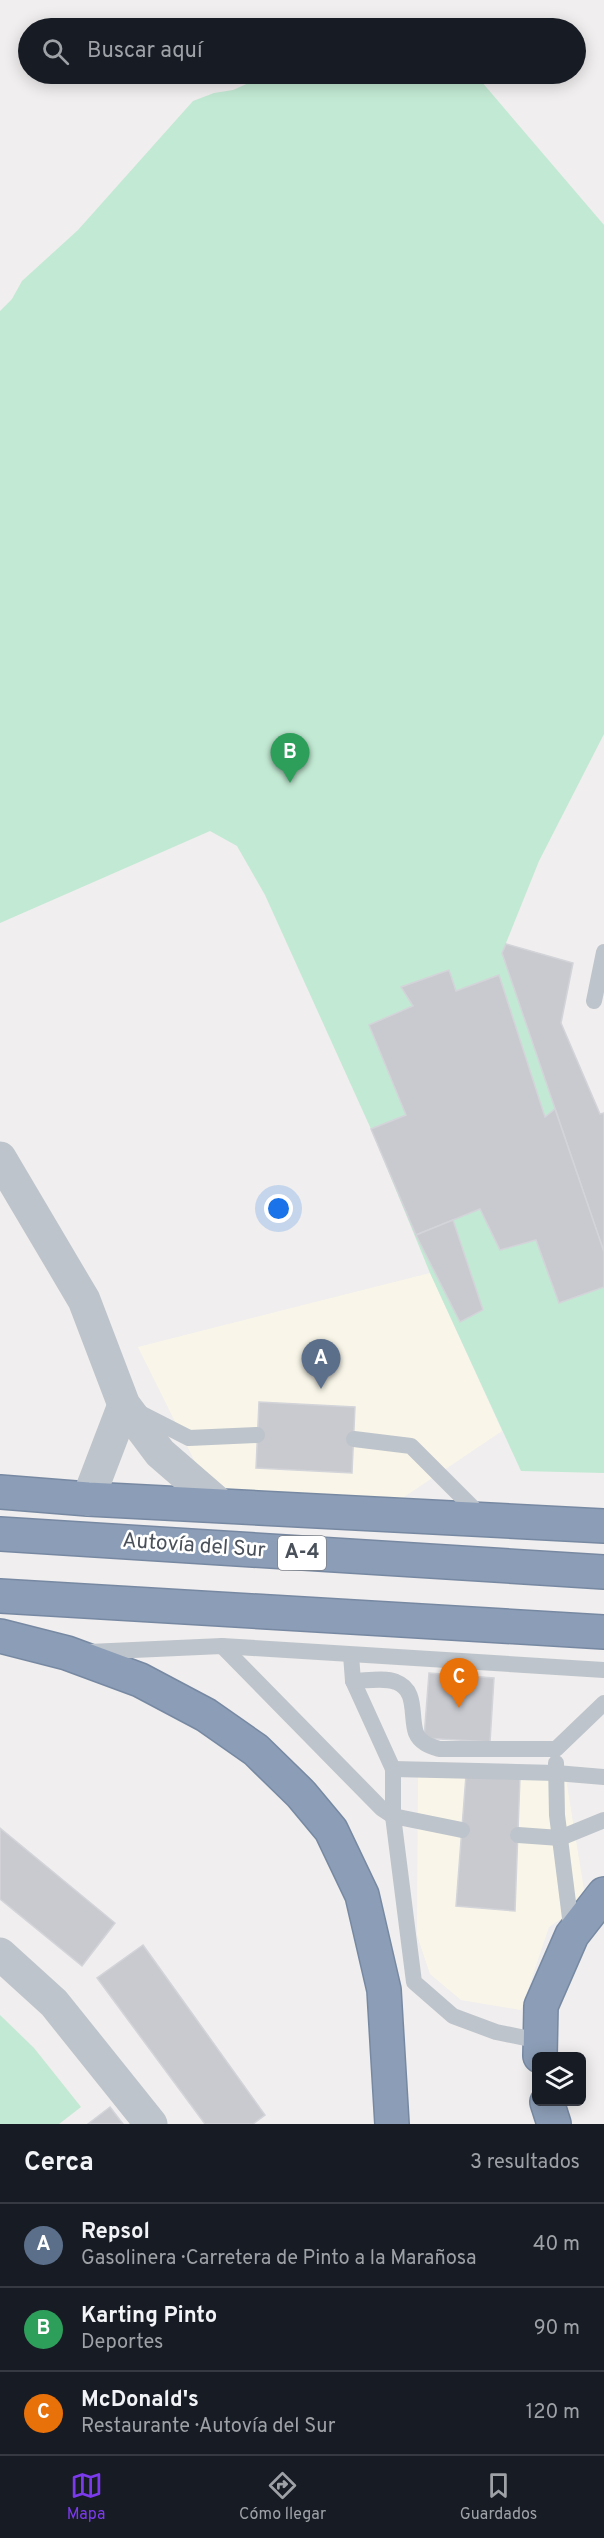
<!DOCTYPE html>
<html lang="es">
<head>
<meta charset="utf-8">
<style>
  :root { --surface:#171b24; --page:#20242c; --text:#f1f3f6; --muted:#9ea1a6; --line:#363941; --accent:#7c3aed }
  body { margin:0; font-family:Overpass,sans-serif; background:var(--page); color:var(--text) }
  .controls { position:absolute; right:18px; bottom:18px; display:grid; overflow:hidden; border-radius:9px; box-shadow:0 3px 15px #0003 }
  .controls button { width:54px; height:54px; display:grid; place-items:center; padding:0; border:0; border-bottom:2px solid var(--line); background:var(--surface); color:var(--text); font:30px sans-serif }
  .you { position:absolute; left:279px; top:1209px; width:21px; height:21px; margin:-15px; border:4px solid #fff; border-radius:50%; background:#1a73e8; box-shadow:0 0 0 9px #1a73e833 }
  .badge { display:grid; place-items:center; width:39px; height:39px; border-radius:50%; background:var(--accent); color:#fff; font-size:20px; font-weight:700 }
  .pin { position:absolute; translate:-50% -50px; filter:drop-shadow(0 2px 3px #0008) }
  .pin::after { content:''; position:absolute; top:32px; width:21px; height:18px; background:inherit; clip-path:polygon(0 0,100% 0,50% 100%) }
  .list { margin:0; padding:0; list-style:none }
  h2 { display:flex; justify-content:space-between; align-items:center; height:78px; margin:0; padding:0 24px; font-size:26px }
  h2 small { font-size:20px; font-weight:400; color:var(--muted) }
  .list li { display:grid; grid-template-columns:39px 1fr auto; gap:18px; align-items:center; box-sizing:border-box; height:84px; padding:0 24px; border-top:2px solid var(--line) }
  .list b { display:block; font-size:22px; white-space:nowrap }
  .list p { margin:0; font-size:20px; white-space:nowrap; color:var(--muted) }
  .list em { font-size:20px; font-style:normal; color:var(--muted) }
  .icon { flex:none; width:33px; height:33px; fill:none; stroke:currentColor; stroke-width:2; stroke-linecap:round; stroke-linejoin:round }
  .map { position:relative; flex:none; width:604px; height:2124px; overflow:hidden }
  .search { position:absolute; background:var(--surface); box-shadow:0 3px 15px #0003; left:18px; right:18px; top:18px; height:66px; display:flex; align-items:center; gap:15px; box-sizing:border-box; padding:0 21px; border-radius:33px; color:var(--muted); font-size:22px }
  .sheet { height:330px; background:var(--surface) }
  nav { display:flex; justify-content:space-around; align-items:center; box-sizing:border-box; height:84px; border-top:2px solid var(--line); background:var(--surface); font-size:16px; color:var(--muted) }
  nav a { display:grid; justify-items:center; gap:3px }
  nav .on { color:var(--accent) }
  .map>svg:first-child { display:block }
  .commercial { fill:#f9f6e9 }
  .green { fill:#c2e9d3 }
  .building { fill:#c9cad0; stroke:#d3d4d9; stroke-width:1.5 }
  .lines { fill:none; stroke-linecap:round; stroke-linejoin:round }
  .motorway-casing { stroke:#7789a2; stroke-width:36 }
  .service { stroke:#bec4cb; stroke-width:16 }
  .minor { stroke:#bec4cb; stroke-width:33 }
  .motorway { stroke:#8c9eb7; stroke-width:33 }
  .labels { text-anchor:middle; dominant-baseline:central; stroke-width:5; stroke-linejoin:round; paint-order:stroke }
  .shield { fill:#fff; stroke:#80848b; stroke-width:1.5 }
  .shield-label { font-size:20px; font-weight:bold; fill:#495059 }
  .street-label { font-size:21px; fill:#495059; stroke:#fff }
</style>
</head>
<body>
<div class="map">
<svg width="604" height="2124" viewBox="0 0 604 2124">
  <rect width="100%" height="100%" fill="#f0eeee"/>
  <g class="commercial">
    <path d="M430,1273l72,158 -107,72 -185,-11 -72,-145z"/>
    <path d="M418,1773l148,6 20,123 -37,25 -28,83 -60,-10 -31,-26 -13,-39z"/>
  </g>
  <g class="green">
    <path d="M409,23l18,5h-45z"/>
    <path d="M269,74h206l129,151v509l-65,127 -37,92 102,299v221l-83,-2 -91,-198 -59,-144 -106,-234 -28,-49 -27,-15 -210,92v-612l12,-12 10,-18 56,-51 115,-129 21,-8 19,-3z"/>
    <path d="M0,2015l34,33 47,59 -22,17h-59z"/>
  </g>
  <g class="building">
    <path d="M506,944l67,19 -12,60 39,91 4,-1v139l-102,-299z"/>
    <path d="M449,970l7,21 43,-16 46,142 10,-8 49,143v35l-45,16 -23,-63 -36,10 -20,-41 -64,26 -45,-106 35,-14 -37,-90 44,-19 -12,-19z"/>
    <path d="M453,1220l30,90 -23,12 -44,-87z"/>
    <path d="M259,1402l96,5 -3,66 -96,-5z"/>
    <path d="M429,1673l65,5 -4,64 -66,-4z"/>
    <path d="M466,1775l54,2 -5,134 -59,-5z"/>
    <path d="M0,1828l115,95 -33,43 -82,-67z"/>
    <path d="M143,1945l122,170 -12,9h-48l-108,-146z"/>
    <path d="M110,2107l13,17h-35z"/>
  </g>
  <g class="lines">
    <g class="motorway-casing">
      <g id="motorway">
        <path d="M0,1492l88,7 516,27"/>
        <path d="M0,1534l604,38"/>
        <path d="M0,1596l604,36"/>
        <path d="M0,1636l67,17 73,27 66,35 50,35 45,44 30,36 31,65 22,95 8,134"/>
        <path d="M540,2056l1,-50 31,-71 32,-41"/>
        <path d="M547,2102l7,22"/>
      </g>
    </g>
    <g class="service">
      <path d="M594,1001l10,-49"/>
      <path d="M138,1412l51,26 68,-3"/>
      <path d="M354,1439l57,7 71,71"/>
      <path d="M222,1646l159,162 12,8 69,14"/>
      <path d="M89,1652l133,-6 382,24"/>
      <path d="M351,1655l2,26 40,88v47l21,166 39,34 43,16 44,9"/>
      <path d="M353,1681c12,0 31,-4 43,1 22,8 14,35 20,51 4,10 14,13 23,16h117l48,-46"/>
      <path d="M556,1763l1,52 15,119"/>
      <path d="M393,1769l163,4 48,4"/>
      <path d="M518,1835l42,3 44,-18"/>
    </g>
    <g class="minor">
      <path d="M0,1158l84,142 40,105 36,48 60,52"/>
      <path d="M88,1499l36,-94"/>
      <path d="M0,1954l54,49 97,121"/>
    </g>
    <use href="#motorway" class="motorway"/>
  </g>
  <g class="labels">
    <rect class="shield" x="278" y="1536" width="48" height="34" rx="4.5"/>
    <g class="shield-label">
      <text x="302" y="1553">A-4</text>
    </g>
    <g class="street-label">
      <text transform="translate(194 1546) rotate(4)">Autovía del Sur</text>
    </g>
  </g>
</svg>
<div class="controls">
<button><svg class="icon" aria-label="layers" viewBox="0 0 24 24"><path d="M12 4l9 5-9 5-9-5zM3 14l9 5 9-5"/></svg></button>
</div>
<div class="you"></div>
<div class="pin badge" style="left:321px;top:1389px;background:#5c6f8a">A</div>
<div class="pin badge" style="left:290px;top:783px;background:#2e9e5b">B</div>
<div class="pin badge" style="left:459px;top:1708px;background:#e8710a">C</div>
<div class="search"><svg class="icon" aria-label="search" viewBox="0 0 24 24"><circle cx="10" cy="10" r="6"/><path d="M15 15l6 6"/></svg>Buscar aquí</div>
</div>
<section class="sheet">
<h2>Cerca<small>3 resultados</small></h2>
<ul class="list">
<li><span class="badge" style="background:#5c6f8a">A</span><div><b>Repsol</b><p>Gasolinera · Carretera de Pinto a la Marañosa</p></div><em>40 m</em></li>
<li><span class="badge" style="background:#2e9e5b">B</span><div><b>Karting Pinto</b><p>Deportes</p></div><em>90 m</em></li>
<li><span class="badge" style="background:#e8710a">C</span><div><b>McDonald's</b><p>Restaurante · Autovía del Sur</p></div><em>120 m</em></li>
</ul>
</section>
<nav>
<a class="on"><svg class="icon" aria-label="map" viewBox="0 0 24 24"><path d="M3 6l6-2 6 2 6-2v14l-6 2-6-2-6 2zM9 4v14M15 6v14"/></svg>Mapa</a>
<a><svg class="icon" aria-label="directions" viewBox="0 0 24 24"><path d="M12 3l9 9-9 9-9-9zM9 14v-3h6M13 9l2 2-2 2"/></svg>Cómo llegar</a>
<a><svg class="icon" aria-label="saved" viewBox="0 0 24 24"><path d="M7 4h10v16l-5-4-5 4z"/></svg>Guardados</a>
</nav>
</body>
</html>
